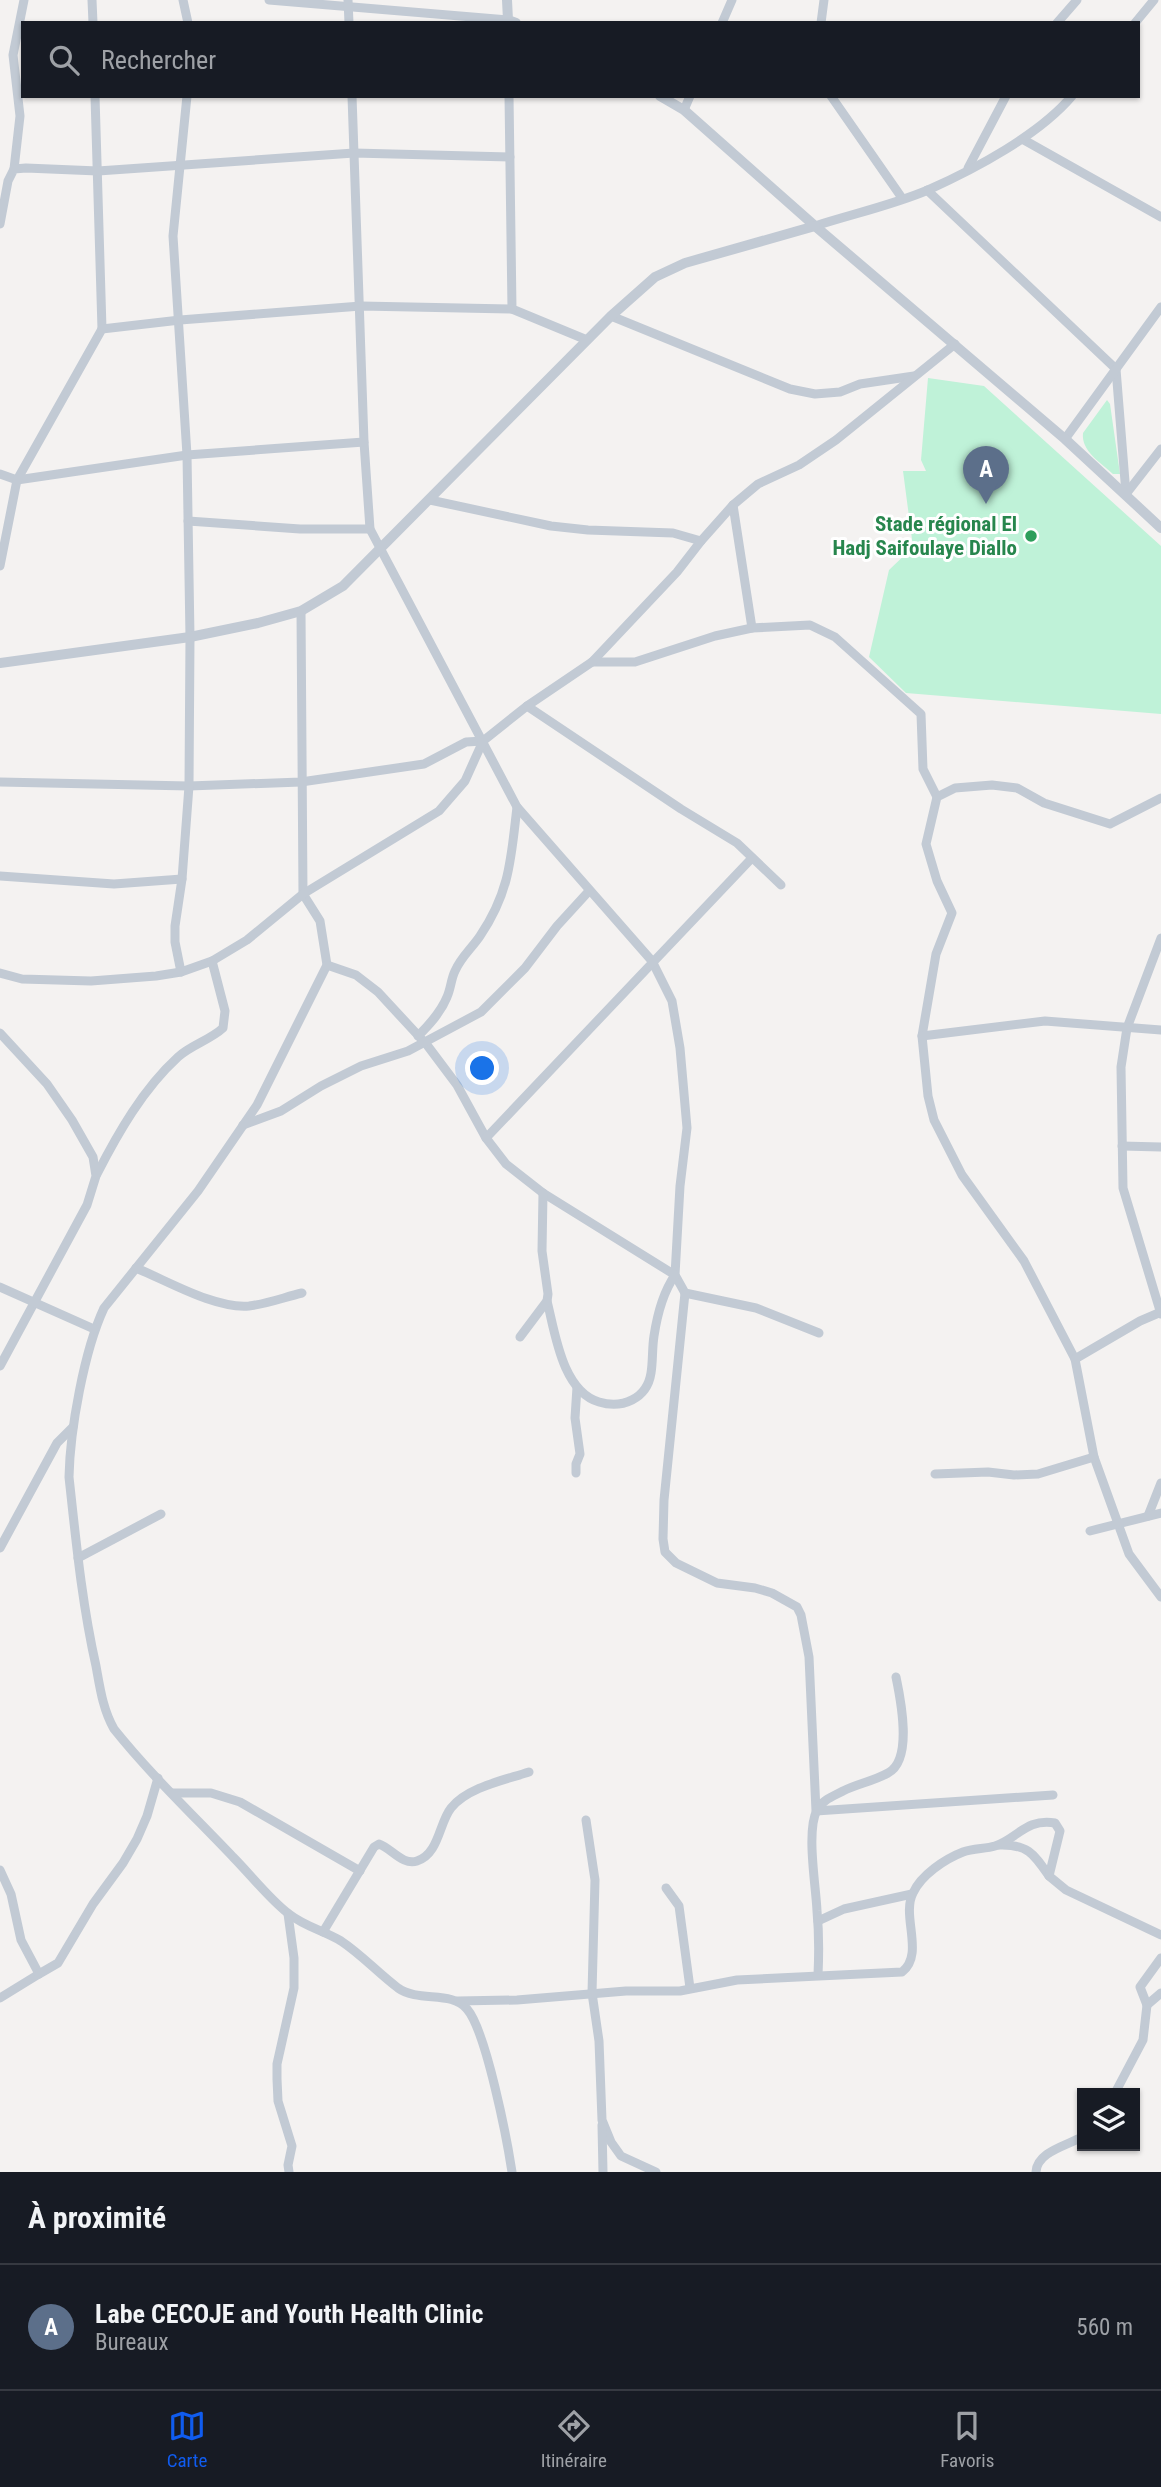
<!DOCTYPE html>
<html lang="fr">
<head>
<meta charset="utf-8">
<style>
  :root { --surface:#171b24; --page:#242831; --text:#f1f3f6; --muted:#9ea1a6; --line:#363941; --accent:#105cef }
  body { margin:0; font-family:"Roboto Condensed",sans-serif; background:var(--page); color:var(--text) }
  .controls { position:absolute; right:21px; bottom:21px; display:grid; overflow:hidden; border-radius:0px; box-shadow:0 2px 5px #0004 }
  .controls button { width:63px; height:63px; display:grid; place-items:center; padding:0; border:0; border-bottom:2px solid var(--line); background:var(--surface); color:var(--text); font:35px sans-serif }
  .you { position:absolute; left:483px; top:1069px; width:24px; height:24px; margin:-18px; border:5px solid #fff; border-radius:50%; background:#1a73e8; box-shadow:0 0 0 10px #1a73e833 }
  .badge { display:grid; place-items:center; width:46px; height:46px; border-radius:50%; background:var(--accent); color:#fff; font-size:23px; font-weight:700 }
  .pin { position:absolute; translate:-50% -58px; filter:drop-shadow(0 2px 4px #0008) }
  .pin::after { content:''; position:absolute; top:37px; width:24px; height:21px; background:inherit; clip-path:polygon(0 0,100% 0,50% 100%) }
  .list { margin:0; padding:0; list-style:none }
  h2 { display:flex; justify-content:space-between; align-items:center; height:91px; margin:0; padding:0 28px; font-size:30px }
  h2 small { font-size:23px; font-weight:400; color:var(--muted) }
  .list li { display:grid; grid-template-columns:46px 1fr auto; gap:21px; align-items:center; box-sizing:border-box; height:126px; padding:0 28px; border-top:2px solid var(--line) }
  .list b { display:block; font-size:26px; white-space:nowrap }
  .list p { margin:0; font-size:23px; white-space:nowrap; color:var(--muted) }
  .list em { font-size:23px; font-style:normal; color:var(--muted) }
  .icon { flex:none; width:38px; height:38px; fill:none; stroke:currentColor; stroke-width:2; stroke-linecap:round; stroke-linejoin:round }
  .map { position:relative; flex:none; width:1161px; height:2172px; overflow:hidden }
  .search { position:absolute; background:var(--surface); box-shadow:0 2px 5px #0004; left:21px; right:21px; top:21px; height:77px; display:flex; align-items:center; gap:18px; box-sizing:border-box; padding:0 24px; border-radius:0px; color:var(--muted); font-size:26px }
  .sheet { height:217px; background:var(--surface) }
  nav { display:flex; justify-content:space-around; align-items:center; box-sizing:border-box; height:98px; border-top:2px solid var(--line); background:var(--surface); font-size:19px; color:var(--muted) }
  nav a { display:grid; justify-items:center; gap:4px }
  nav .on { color:var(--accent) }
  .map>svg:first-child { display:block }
  .green { fill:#bff2d8 }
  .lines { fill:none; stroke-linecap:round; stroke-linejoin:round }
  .minor { stroke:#c2cad4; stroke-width:9 }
  .tertiary { stroke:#c2cad4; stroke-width:10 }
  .leisure-dot { fill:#2e9e5b; stroke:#fff; stroke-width:2.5 }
  .labels { text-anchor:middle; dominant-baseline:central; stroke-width:6; stroke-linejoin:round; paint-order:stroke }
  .leisure-label { font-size:21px; font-weight:bold; fill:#27864d; stroke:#fff; text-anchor:end }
</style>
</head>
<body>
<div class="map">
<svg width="1161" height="2172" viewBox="0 0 1161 2172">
  <rect width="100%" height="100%" fill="#f4f2f1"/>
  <g class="green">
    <path d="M928,378l56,8 177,160v168l-255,-21 -37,-36 20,-87 24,-23 -10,-76h23l-5,-11z"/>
    <path d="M1107,400l3,4 10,70h-7c-13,-12 -32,-23 -30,-41z"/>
  </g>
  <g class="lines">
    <g class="minor">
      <path d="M92,0l1,23"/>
      <path d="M183,0l5,23"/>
      <path d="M269,0l239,20 1,3"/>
      <path d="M348,0l1,23"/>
      <path d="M722,23l10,-23"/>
      <path d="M821,23l3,-23"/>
      <path d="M1057,23l20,-23"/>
      <path d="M1135,23l19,-23"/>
      <path d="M95,96l7,233"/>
      <path d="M352,96l12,346 6,87 147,278 135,154 20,40 8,47 7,80 -7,58 -5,89 10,18 71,15 63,25"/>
      <path d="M509,96l3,213 75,31"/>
      <path d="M831,96l71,102"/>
      <path d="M684,110l6,-14"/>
      <path d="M1024,140l137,77"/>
      <path d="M968,168l38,-72"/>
      <path d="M14,169l6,-53 -7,-61 11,-55"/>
      <path d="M927,190l189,179 10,125"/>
      <path d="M0,224l8,-43 6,-12 12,-1 72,3 256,-18 156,4"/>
      <path d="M815,226c37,-12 78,-21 113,-36 47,-21 111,-55 144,-94"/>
      <path d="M611,316l179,73 25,5 25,-2 20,-8 54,-8"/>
      <path d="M1065,439l96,-132"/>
      <path d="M0,474l17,6 170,-25 177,-13"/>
      <path d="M1126,494l35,-45"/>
      <path d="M430,500l121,26 37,4 85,3 28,8"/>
      <path d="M733,505l19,123"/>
      <path d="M188,521l112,8h70"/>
      <path d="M0,566l17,-86 85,-151 78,-9 181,-14 151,3"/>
      <path d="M301,611l2,283 17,27 7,44 -70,140 -59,86 -94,117c-20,43 -34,122 -35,169 7,64 13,127 27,189 4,22 7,44 18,63 36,45 79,86 119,128 17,17 38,44 56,57 15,12 35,17 52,27 21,14 37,32 57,47 21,15 53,2 69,21 19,22 40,130 45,163"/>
      <path d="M592,662h43l80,-26 37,-8 58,-3 25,12 86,77 2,55 14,28"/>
      <path d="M527,706l154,103 56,34 44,42"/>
      <path d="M0,782l189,4 112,-4 123,-18 42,-22 17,-1"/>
      <path d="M1161,798l-51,26 -66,-21 -27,-15 -25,-3 -37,3 -18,9 -11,47 11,37 15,32 -16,41 -14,82 6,60 6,24 28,55 62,86 51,98 19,98 35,97 32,43"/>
      <path d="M0,876l114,8 68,-5"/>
      <path d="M1161,938l-34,90 -6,39 2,121 38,126"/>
      <path d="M327,965l29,10 22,17 49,53 30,40 29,53 20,26 37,29 132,82c-11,16 -18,41 -21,61 -2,12 -1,25 -3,37 -4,26 -29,36 -52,29 -37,-11 -44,-70 -52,-101"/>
      <path d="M181,972l-6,-30v-16l7,-47 7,-93 1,-149 -3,-182 -14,-219 14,-140"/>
      <path d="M0,973l22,6 69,2 65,-5 25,-4 31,-11 35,-21 56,-46 136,-83 26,-30 18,-40 44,-35 65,-44 85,-90 24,-31 32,-36 25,-21 41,-19 37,-25 119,-96"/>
      <path d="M0,1033l47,51 25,36 21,37 3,19 -9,29 -87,161"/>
      <path d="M418,1036c12,-12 23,-24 29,-39 4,-9 4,-18 8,-26 6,-14 17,-23 25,-35 30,-44 31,-78 37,-129"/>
      <path d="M922,1036l123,-15 116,9"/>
      <path d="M243,1125l38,-14 40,-25 40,-20 47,-15 73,-39 44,-44 32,-42 32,-35"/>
      <path d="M486,1138l266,-280"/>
      <path d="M1122,1146l39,1"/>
      <path d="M97,1174c21,-41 46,-85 81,-117 13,-12 32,-17 45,-29l2,-17 -13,-50"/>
      <path d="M136,1268c32,13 79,41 113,38 18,-2 36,-9 53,-13"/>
      <path d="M0,1287l94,42"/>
      <path d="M685,1293l-21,207 -1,39 2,13 11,11 41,20 38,5 17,5 25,14 4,8 8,42 7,154 237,-16"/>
      <path d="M520,1337l27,-36 1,-7 -6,-43 1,-58"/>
      <path d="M1075,1359l65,-38 21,-9"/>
      <path d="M576,1473v-9l4,-10 -5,-36 2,-31"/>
      <path d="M935,1474l53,-2 26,3 24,-1 56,-17"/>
      <path d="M1148,1516l13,-33"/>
      <path d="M1090,1531l71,-18"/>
      <path d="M0,1548l57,-105 16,-16"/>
      <path d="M78,1558l83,-44"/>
      <path d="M172,1793h39l29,9 120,69"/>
      <path d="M586,1820l9,60 -3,113 7,48 3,79 9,22 10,14 35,16"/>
      <path d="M999,1845c29,-1 35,9 50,31"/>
      <path d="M0,1870l11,24 10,46 18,34 -39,24"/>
      <path d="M666,1888l13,18 11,82"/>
      <path d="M288,1914l6,44v30l-17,76v15l1,22 14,45 -4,19 1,7"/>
      <path d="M818,1921l26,-12 68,-15"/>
      <path d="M323,1932l51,-85 5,-3c12,4 24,22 38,17 22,-7 22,-38 34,-53 17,-21 54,-28 78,-36"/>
      <path d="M1161,1958l-21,29 7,18 14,-12"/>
      <path d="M39,1974l19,-11 35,-59 30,-41 14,-24 10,-23 11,-38"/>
      <path d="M818,1975c1,-21 1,-43 -1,-64 -1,-25 -11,-80 0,-101 5,-10 17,-14 26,-19 14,-7 31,-10 45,-18 25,-13 13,-72 8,-96"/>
      <path d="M458,2001l59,-1 109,-9h54l57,-11 165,-8c23,-18 -1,-56 11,-79 8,-18 32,-34 50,-41 10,-4 22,-3 32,-6 22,-7 31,-28 60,-23l5,8 -11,45 17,14 95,45"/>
      <path d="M1115,2093l28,-53 4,-35"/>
      <path d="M602,2125l1,47"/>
      <path d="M1036,2172c1,-20 30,-26 46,-35"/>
    </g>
    <g class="tertiary">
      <path d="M507,0l1,20 8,3"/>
      <path d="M660,96l24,14 131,116 250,213 96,89"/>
      <path d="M0,663l190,-26 68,-14 43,-12 42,-25 268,-270 44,-39 30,-14 130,-37"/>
    </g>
  </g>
  <circle class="leisure-dot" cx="1031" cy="536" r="7"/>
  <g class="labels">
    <g class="leisure-label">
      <text x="1017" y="524">Stade régional El<tspan x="1017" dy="24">Hadj Saifoulaye Diallo</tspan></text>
    </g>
  </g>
</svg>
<div class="controls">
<button><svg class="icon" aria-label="layers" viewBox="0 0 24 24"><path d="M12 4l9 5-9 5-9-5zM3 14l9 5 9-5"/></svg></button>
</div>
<div class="you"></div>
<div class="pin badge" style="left:986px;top:504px;background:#5c6f8a">A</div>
<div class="search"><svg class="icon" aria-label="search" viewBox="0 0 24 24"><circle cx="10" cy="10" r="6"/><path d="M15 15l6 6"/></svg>Rechercher</div>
</div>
<section class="sheet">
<h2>À proximité<small></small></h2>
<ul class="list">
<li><span class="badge" style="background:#5c6f8a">A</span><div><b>Labe CECOJE and Youth Health Clinic</b><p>Bureaux</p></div><em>560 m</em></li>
</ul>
</section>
<nav>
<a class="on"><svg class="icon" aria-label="map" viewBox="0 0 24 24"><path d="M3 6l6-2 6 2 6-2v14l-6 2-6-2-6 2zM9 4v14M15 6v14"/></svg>Carte</a>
<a><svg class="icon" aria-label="directions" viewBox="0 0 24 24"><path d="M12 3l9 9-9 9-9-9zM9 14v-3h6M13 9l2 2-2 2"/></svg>Itinéraire</a>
<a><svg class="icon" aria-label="saved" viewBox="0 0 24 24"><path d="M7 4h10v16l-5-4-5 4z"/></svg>Favoris</a>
</nav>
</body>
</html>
